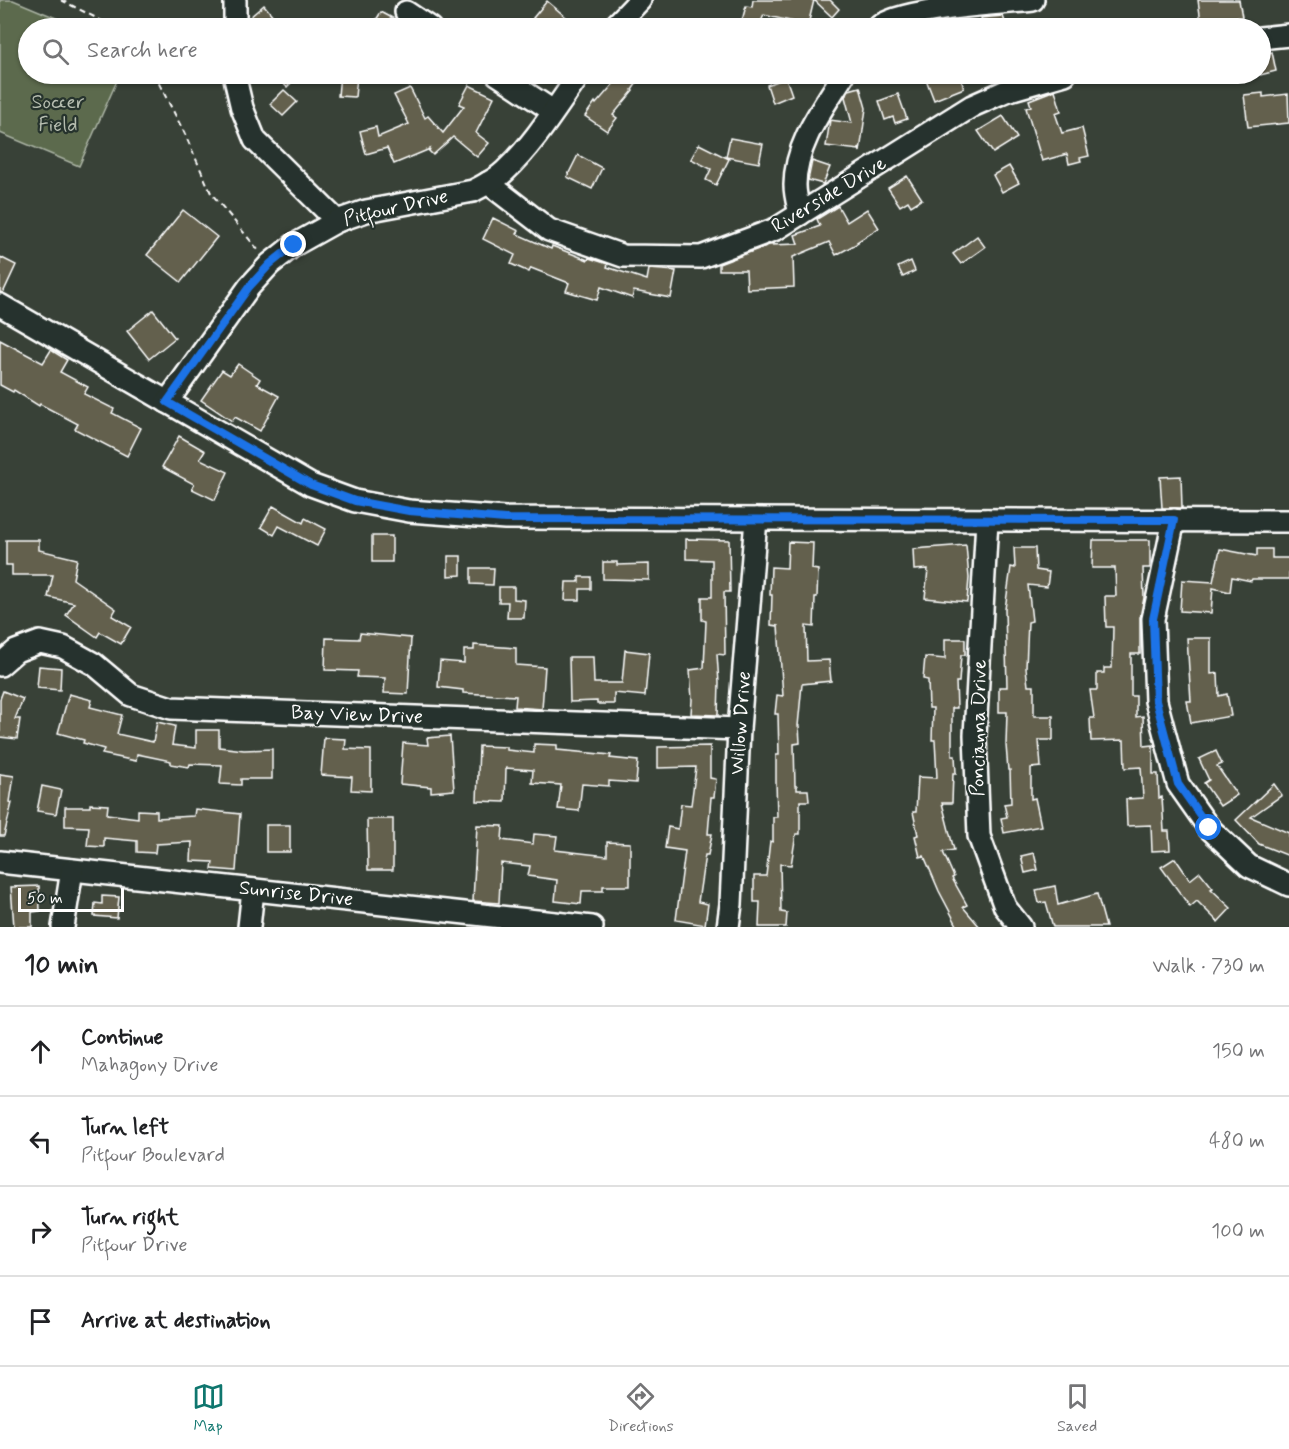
<!DOCTYPE html>
<html lang="en">
<head>
<meta charset="utf-8">
<style>
  :root { --surface:#fff; --page:#f2f2f2; --text:#202124; --muted:#757577; --line:#e0e0e0; --accent:#0f766e }
  body { margin:0; font-family:Mynerve,sans-serif; background:var(--page); color:var(--text) }
  .scale { position:absolute; left:18px; bottom:15px; width:106px; box-sizing:border-box; padding-left:6px; border:3px solid #fff; border-top:0; font-size:16px; line-height:21px; white-space:nowrap; color:#fff; -webkit-text-stroke:4px #26332d; paint-order:stroke }
  .stop { position:absolute; width:18px; height:18px; margin:-14px; border:4px solid #1a73e8; border-radius:50%; background:#fff }
  .stop.end { background:#1a73e8; border-color:#fff; box-shadow:0 2px 6px #0008 }
  .list { margin:0; padding:0; list-style:none }
  h2 { display:flex; justify-content:space-between; align-items:center; height:78px; margin:0; padding:0 24px; font-size:26px }
  h2 small { font-size:20px; font-weight:400; color:var(--muted) }
  .list li { display:grid; grid-template-columns:39px 1fr auto; gap:18px; align-items:center; box-sizing:border-box; height:90px; padding:0 24px; border-top:2px solid var(--line) }
  .list b { display:block; font-size:22px; white-space:nowrap }
  .list p { margin:0; font-size:20px; white-space:nowrap; color:var(--muted) }
  .list em { font-size:20px; font-style:normal; color:var(--muted) }
  .icon { flex:none; width:33px; height:33px; fill:none; stroke:currentColor; stroke-width:2; stroke-linecap:round; stroke-linejoin:round }
  .map { position:relative; flex:none; width:1289px; height:927px; overflow:hidden }
  .search { position:absolute; background:var(--surface); box-shadow:0 2px 4px #0004; left:18px; right:18px; top:18px; height:66px; display:flex; align-items:center; gap:15px; box-sizing:border-box; padding:0 21px; border-radius:33px; color:var(--muted); font-size:22px }
  .sheet { height:438px; background:var(--surface) }
  nav { display:flex; justify-content:space-around; align-items:center; box-sizing:border-box; height:84px; border-top:2px solid var(--line); background:var(--surface); font-size:16px; color:var(--muted) }
  nav a { display:grid; justify-items:center; gap:3px }
  nav .on { color:var(--accent) }
  .map>svg:first-child { display:block }
  .green { fill:#5b6b4e; stroke:#adb5a6; stroke-width:1.5 }
  .building { fill:#63614d; stroke:#fff; stroke-width:1.5 }
  .lines { fill:none; stroke-linecap:round; stroke-linejoin:round }
  .minor-casing { stroke:#fff; stroke-width:26 }
  .path { stroke:#fff; stroke-width:2; stroke-dasharray:6 4.5; stroke-linecap:butt }
  .minor { stroke:#26332d; stroke-width:21 }
  .route { stroke:#1a73e8; stroke-width:8 }
  .labels { text-anchor:middle; dominant-baseline:central; stroke-width:4.5; stroke-linejoin:round; paint-order:stroke }
  .park-label { font-size:20px; fill:#b5bcaf; stroke:#26332d }
  .street-label { font-size:20px; fill:#fff; stroke:#26332d }
</style>
</head>
<body>
<div class="map">
<svg width="1289" height="927" viewBox="0 0 1289 927">
  <rect width="100%" height="100%" fill="#384137"/>
  <filter id="ink" filterUnits="userSpaceOnUse"><feTurbulence type="fractalNoise" baseFrequency=".0167" numOctaves="2"/><feDisplacementMap in="SourceGraphic" scale="12" xChannelSelector="R" yChannelSelector="G"/><feConvolveMatrix kernelMatrix="1 2 1 2 8 2 1 2 1" color-interpolation-filters="sRGB"/></filter>
  <g filter="url(#ink)">
    <path class="green" d="M0,0h13l67,28h-52v46h92l-41,92 -79,-33z"/>
    <g class="building">
      <path d="M753,0h77l9,9 -7,8 -18,-17 -6,25 -44,-10 -6,13h-21l6,-11 3,-11 6,1z"/>
      <path d="M1198,0h41l3,17 -41,5z"/>
      <path d="M547,1l20,17 -2,3 8,7h-28l-12,-10z"/>
      <path d="M264,5l14,17 -7,6h-12l-9,-11z"/>
      <path d="M381,12l17,9 10,7h-37z"/>
      <path d="M1003,16l4,12h-23l-3,-10z"/>
      <path d="M1272,52l4,19 -16,4v-20z"/>
      <path d="M272,74h28l-13,13z"/>
      <path d="M340,74l17,2 -2,21 -17,-1z"/>
      <path d="M622,74h21l-11,16 1,1 -20,24 4,3 -10,13 -22,-15 10,-14 1,2z"/>
      <path d="M924,74h35l5,14 -30,12z"/>
      <path d="M786,78l6,17 -19,8 -6,-18z"/>
      <path d="M469,85l25,12 -18,36 13,10 -12,14 -24,-20 -20,18 -4,-4 1,-2 -36,15 -7,-16 -21,6 -6,-23 16,-4 2,10 31,-13 -15,-29 16,-7 15,30 3,-2 15,17 21,-27 -5,-2z"/>
      <path d="M860,87l6,21 -6,44 -1,-4v2l-33,-4 4,-26 22,3 -7,-26 4,-7z"/>
      <path d="M284,90l13,12 -14,14 -13,-12z"/>
      <path d="M1055,90l6,21 -6,2 7,20 20,-5 7,28 -9,2 1,3 -12,3 -2,-10 -25,7 -16,-53 5,-2 -2,-6z"/>
      <path d="M1263,93v4l25,-3 1,29 -41,4 -4,-32z"/>
      <path d="M898,94l9,25 -12,4 -2,-6 -8,3 -6,-19z"/>
      <path d="M1003,116l14,22 -24,15 -15,-22z"/>
      <path d="M730,138l33,6 -4,19 -33,-6z"/>
      <path d="M699,144l30,15 -13,26 -10,-5 5,-11 -20,-10z"/>
      <path d="M578,155l24,13 -10,21 -25,-12z"/>
      <path d="M812,161l18,6 -7,17 -15,-4z"/>
      <path d="M1009,166l10,17 -17,9 -9,-17z"/>
      <path d="M907,176l15,23 -11,7 -3,-5 -8,5 -12,-18z"/>
      <path d="M838,206l9,16 20,-13 12,19 -22,14 1,1 -22,12 -7,-13 -36,15 1,30 -47,2 -1,-19h-27v-6l50,-19 29,-1 -3,-9 25,-9 -3,-7z"/>
      <path d="M183,210l34,27 -36,45 -34,-27z"/>
      <path d="M493,218l26,13 -2,3 34,15 1,-3 36,14 1,-2 19,6 -1,3 40,13 2,-11 27,2 -5,27 -37,-7 -2,7 -31,-11 -4,13 -31,-9 3,-8 -38,-15 -2,4 -18,-8 4,-9 -32,-16z"/>
      <path d="M977,236l8,11 -24,17 -8,-10z"/>
      <path d="M0,257l16,8 -13,28 -3,-1z"/>
      <path d="M911,261l4,10 -12,6 -5,-10z"/>
      <path d="M153,310l22,28 -26,21 -22,-28z"/>
      <path d="M0,340l43,23 8,-13 16,10 -7,12 28,15 -4,7 30,15 -2,4 29,15 -14,28 -52,-27 3,-5 -38,-20 -1,2 -25,-16 -1,2 -13,-7z"/>
      <path d="M238,364l22,15 -3,5 22,12 -19,35 -25,-14 -3,4 -31,-21 21,-30 8,5z"/>
      <path d="M179,436l26,15 -5,8 28,13 -13,28 -23,-11 2,-5 -32,-17z"/>
      <path d="M1181,476l1,32h-20l-2,-31z"/>
      <path d="M273,506l30,17 2,-5 21,11 -9,17 -38,-20 -5,9 -13,-8z"/>
      <rect x="372" y="536" width="20" height="26"/>
      <path d="M686,539l43,1 1,52h-6l1,63 -8,-1 2,29 -1,32 -27,-1 1,-14 -2,-30 14,-2 2,-47 -4,-1v-23h10v-37l-26,-1z"/>
      <path d="M6,540h33v10l38,9 -4,20 43,30 -4,7 19,11 -10,17 -21,-12 -3,5 -31,-22 8,-12 -26,-6 5,-22h-41v-10h-6z"/>
      <path d="M1093,540h57v28h-7l1,30 -4,19v37h-9v42h5v21l7,-1 1,30 9,-1v29h5l1,24 3,-1 2,34h5l1,19 -18,1 -1,-26 -24,1 -1,-27 17,-1 -2,-31 -16,1 -1,-28 -33,1 -1,-23h4l-4,-28h7v-17h7v-5h8l1,-41h-7l-1,-31h11l-1,-28h-23z"/>
      <path d="M788,542l25,1 -1,26 6,1 -1,27h-2l-1,30 -8,-1 1,35 22,-1 2,21 -29,3 -4,42h1l1,17 -6,1 1,42h2v4h11l1,11h-9v33h-4l-5,31 -11,-1 1,48 6,1 -1,14h-27l1,-25h-6v-26h12l4,-35 3,1v-25h4l-1,-36v-26h3l-1,-41h-3l2,-19 6,1 -5,-70 -7,-1 1,-30h-2l1,-28 16,1z"/>
      <path d="M966,545l3,33 -2,24 -42,-4 3,-29 -14,1 -1,-21z"/>
      <path d="M1014,548h21l1,22 13,2 -2,15 -19,-2 4,36 -4,1 -2,46 2,18h6v30h19v24h-14l2,27 -10,1v31l4,-1 6,28 -37,7 -3,-15 6,-1 -3,-13 7,-1 -1,-33h-2l-2,-25 1,-33h-8v-25h8l-2,-78 6,-42 4,1z"/>
      <path d="M1220,549l37,7v-7h15v9h17v21h-37l-1,2 -19,-4 -2,15 -17,-4 -2,25 -31,-2 2,-31 31,2z"/>
      <path d="M448,556h13v19l-13,1z"/>
      <path d="M603,562h14v3l32,-1v16l-46,-1z"/>
      <path d="M471,568h23l-1,17 -22,-1z"/>
      <path d="M579,577h12v12h-11v11h-15l1,-18h13z"/>
      <path d="M499,587h15v12l11,1 -1,18h-17l1,-16h-9z"/>
      <path d="M360,633l51,5 -3,56 -24,-1 1,-15 -28,-1 1,-6 -33,-1 1,-32 33,1z"/>
      <path d="M1187,638h24v36l7,-1 1,23 8,-2 4,22 -40,7 -4,-22h4z"/>
      <path d="M945,639h20v16h-4l-2,27h-3l1,26h-5v48h3l1,17h-3l-1,30h-10l12,47 -11,2 11,25 -2,1 15,27 -4,2 17,20h-22l-19,-36 -15,-35 -4,1 -5,-21 3,-1 -5,-23h3l2,-35 19,1 -2,-38h-3l1,-32h-4l-1,-28 -5,-1 2,-22 20,2z"/>
      <path d="M474,645l42,3v17l29,2 -3,42 -27,-2 1,-11 -53,-3v-3l-25,-3 2,-26 24,2v-13h10z"/>
      <path d="M625,650l24,3 -4,43 -31,-3v11h-17v-3l-27,1 -1,-45h24l1,26h28z"/>
      <path d="M39,666l22,2 -1,22 -23,-2z"/>
      <path d="M3,691l20,8 -8,20h5l-3,20 -17,-2v-38z"/>
      <path d="M69,694l23,6 -2,7 32,8 -5,19 36,8 4,-20 18,4 -3,19 24,3v-18h23v17l25,3 28,-1v30h-31v6l-21,-1 2,-19 -32,-1 -1,3 -18,-3v-3l-34,-7 -1,7 -34,-7 2,-5 -21,-6 1,-3 -26,-7z"/>
      <path d="M450,736l4,54 -23,2v-5l-31,-3 3,-41 25,2 -1,-7z"/>
      <path d="M324,738l22,1 -1,10 26,1v41l-20,-1 1,-13 -31,-2z"/>
      <path d="M534,744l23,1v5l54,5 -1,3 28,3 -2,22 -27,-2v5l-27,-2 -3,27 -21,-2 3,-24 -29,-2 1,-13 -27,-2 -1,34 -28,-1 2,-55 28,1v3l27,3z"/>
      <path d="M710,746v32l6,1 -2,18h-3l-3,37h4l-4,21h-3l-7,47 10,2 -3,21 -29,-5 9,-69 -20,-3 3,-21 10,2 3,-25 10,1 5,-38 -38,1v-21z"/>
      <path d="M1216,751l6,13 -5,2 20,29 -17,11 -16,-23 5,-3 -10,-21z"/>
      <path d="M0,774l14,2 -4,26 2,1 -8,33h-4z"/>
      <path d="M1274,784l8,11 -31,22 38,16v23l-30,-12 -23,-24z"/>
      <path d="M42,786l19,4 -5,24 -19,-3z"/>
      <path d="M90,804l18,1 -1,9 31,4v-8l19,1v7l37,-2 1,-7 45,5 -4,57 -24,-2 1,-7 -22,-1 1,-19 -36,2 -1,9 -18,-1v-11l-33,-3v9l-17,-1 2,-19 -24,-1v-19h25z"/>
      <path d="M367,819h26v51h-25z"/>
      <rect x="266" y="825" width="24" height="27"/>
      <path d="M477,825l26,1 -1,14 31,4 1,-10 23,2 -2,14 52,6v-14l23,1v43h-27v5h-21l-1,13 -26,-3 2,-21 -29,-4 2,-10 -29,-3 -2,40 -26,-2z"/>
      <path d="M1034,853l4,17 -13,3 -4,-17z"/>
      <path d="M1175,858l15,22 10,-8 13,16 -2,1 20,19 -13,14 -21,-21 -7,6 -29,-40z"/>
      <path d="M39,886l1,25 -8,1v15h-18l-3,-40z"/>
      <path d="M1055,886l3,19 39,-11 9,33h-53l-7,-25 -7,1 -3,-13z"/>
      <path d="M102,896l17,1 -2,21 -23,-2 1,-13 7,1z"/>
    </g>
    <g class="lines">
      <g class="minor-casing">
        <g id="minor">
          <path d="M406,12l24,16"/>
          <path d="M235,28v-28"/>
          <path d="M613,28l27,-28"/>
          <path d="M877,28c24,-20 121,-24 156,-28"/>
          <path d="M1260,38l29,-3"/>
          <path d="M234,74l8,34 13,32 82,81"/>
          <path d="M497,74l56,37"/>
          <path d="M488,183l61,47 74,26 78,1 75,-28 196,-123 34,-15 59,-17"/>
          <path d="M800,214c-2,-9 -5,-19 -5,-29 0,-41 28,-77 49,-111"/>
          <path d="M0,305l311,180 44,16 54,10 96,7 784,3"/>
          <path d="M167,402l82,-115 21,-23 24,-19 43,-24 29,-10 107,-20c11,-6 23,-11 32,-20 30,-28 52,-65 75,-97"/>
          <path d="M987,520l-12,215 4,101 26,71 16,20"/>
          <path d="M1174,520l-21,99 3,82 22,83 31,44 40,38 40,19"/>
          <path d="M0,665l16,-14 24,-9 23,5 31,17 37,31 40,13 568,21"/>
          <path d="M0,862l592,65"/>
          <path d="M63,927l9,-57"/>
          <path d="M249,927l4,-37"/>
          <path d="M728,927l3,-23 8,-175 17,-210"/>
        </g>
      </g>
      <g class="path">
        <path d="M61,0l55,28"/>
        <path d="M154,74l30,58 27,61 48,58"/>
      </g>
      <use href="#minor" class="minor"/>
    </g>
  </g>
  <g class="lines" filter="url(#ink)">
    <path class="route" d="M294,245l-24,19 -21,23 -82,115 144,83 44,16 54,10 96,8 669,1 -21,99 3,82 22,83 31,44"/>
  </g>
  <g class="labels">
    <g class="park-label">
      <text x="58" y="102">Soccer<tspan x="58" dy="23">Field</tspan></text>
    </g>
    <g class="street-label">
      <text transform="translate(829 195) rotate(-31)">Riverside Drive</text>
      <text transform="translate(396 208) rotate(-13)">Pitfour Drive</text>
      <text transform="translate(357 715) rotate(2)">Bay View Drive</text>
      <text transform="translate(741 723) rotate(-86)">Willow Drive</text>
      <text transform="translate(979 728) rotate(-89)">Poncianna Drive</text>
      <text transform="translate(296 894) rotate(6)">Sunrise Drive</text>
    </g>
  </g>
</svg>
<div class="scale">50 m</div>
<div class="stop" style="left:1209px;top:828px"></div>
<div class="stop end" style="left:294px;top:245px"></div>
<div class="search"><svg class="icon" aria-label="search" viewBox="0 0 24 24"><circle cx="10" cy="10" r="6"/><path d="M15 15l6 6"/></svg>Search here</div>
</div>
<section class="sheet">
<h2>10 min<small>Walk · 730 m</small></h2>
<ul class="list">
<li><svg class="icon" aria-label="ahead" viewBox="0 0 24 24"><path d="M12 20V5M6 11l6-6 6 6"/></svg><div><b>Continue</b><p>Mahagony Drive</p></div><em>150 m</em></li>
<li><svg class="icon" aria-label="left" viewBox="0 0 24 24"><path d="M17 20v-9H6M10 6l-5 5 5 5"/></svg><div><b>Turn left</b><p>Pitfour Boulevard</p></div><em>480 m</em></li>
<li><svg class="icon" aria-label="right" viewBox="0 0 24 24"><path d="M7 20v-9h11M14 6l5 5-5 5"/></svg><div><b>Turn right</b><p>Pitfour Drive</p></div><em>100 m</em></li>
<li><svg class="icon" aria-label="arrive" viewBox="0 0 24 24"><path d="M6 21V4h12l-3 4 3 4H6"/></svg><div><b>Arrive at destination</b></div></li>
</ul>
</section>
<nav>
<a class="on"><svg class="icon" aria-label="map" viewBox="0 0 24 24"><path d="M3 6l6-2 6 2 6-2v14l-6 2-6-2-6 2zM9 4v14M15 6v14"/></svg>Map</a>
<a><svg class="icon" aria-label="directions" viewBox="0 0 24 24"><path d="M12 3l9 9-9 9-9-9zM9 14v-3h6M13 9l2 2-2 2"/></svg>Directions</a>
<a><svg class="icon" aria-label="saved" viewBox="0 0 24 24"><path d="M7 4h10v16l-5-4-5 4z"/></svg>Saved</a>
</nav>
</body>
</html>
